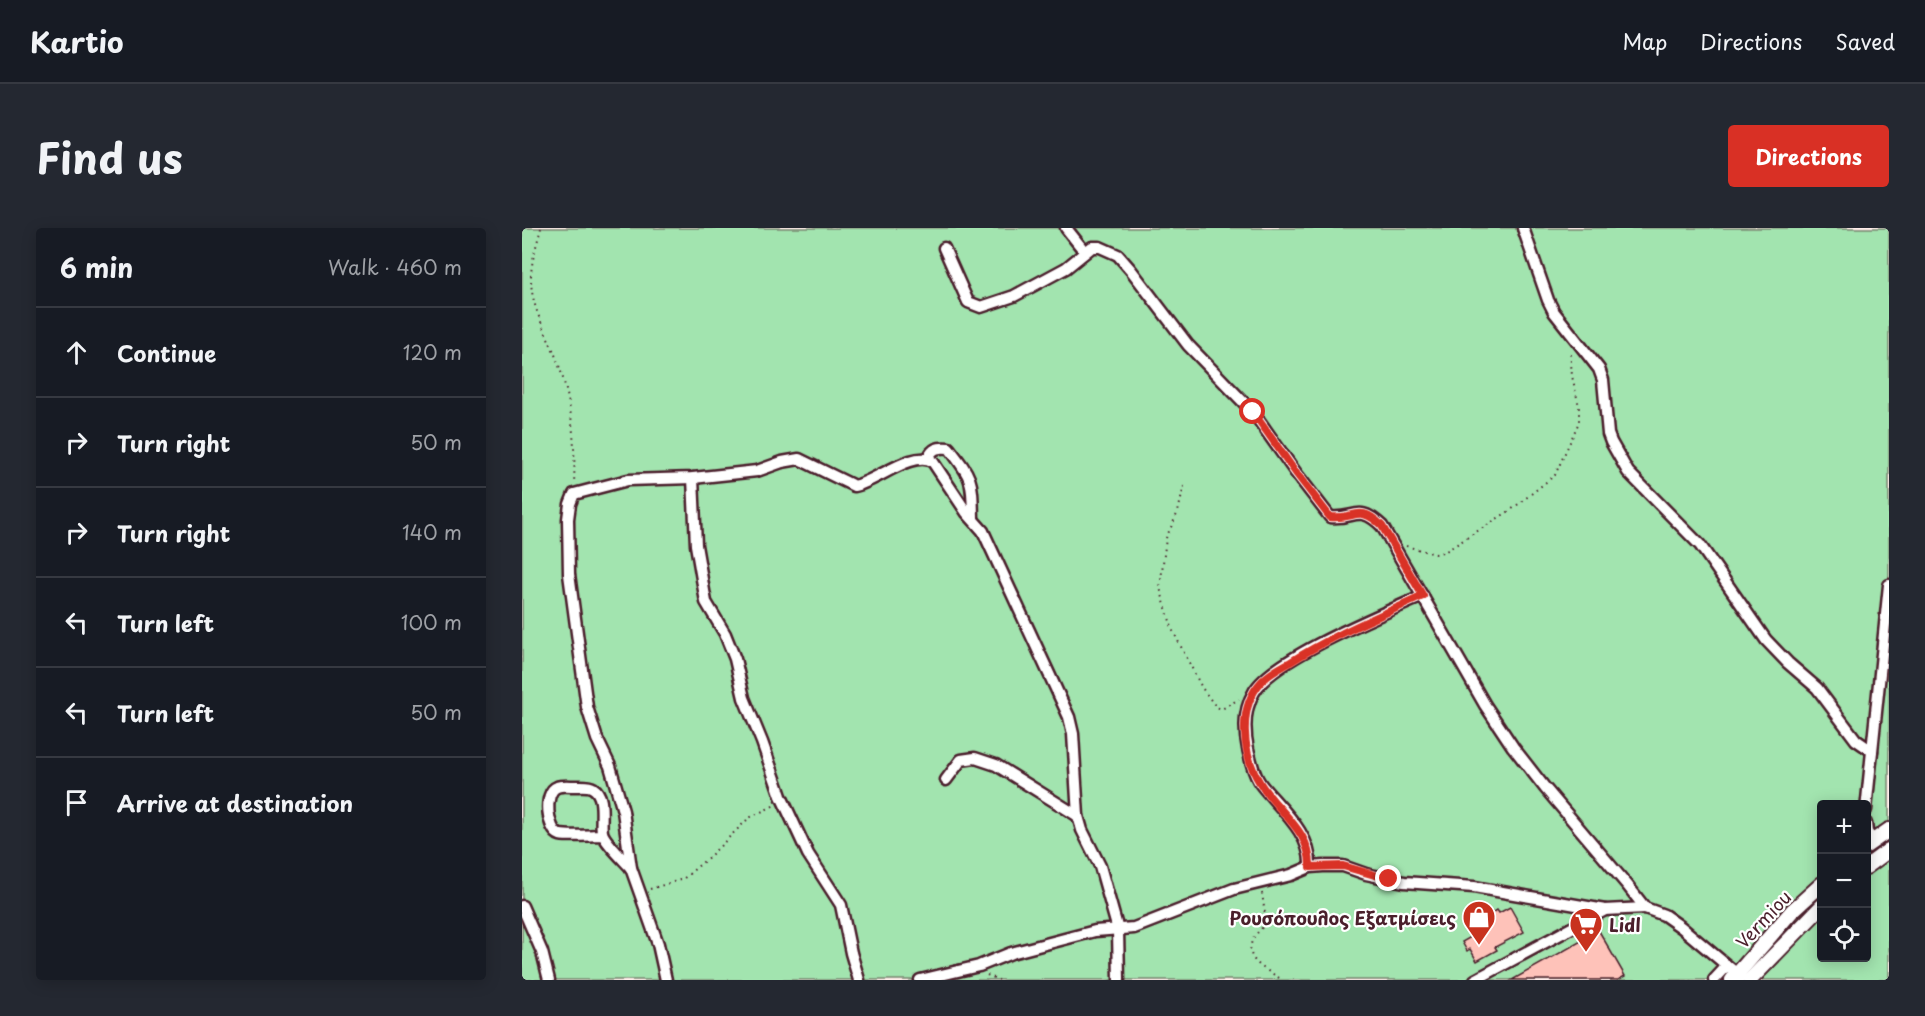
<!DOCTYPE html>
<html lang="en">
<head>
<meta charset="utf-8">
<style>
  :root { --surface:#171b24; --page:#242831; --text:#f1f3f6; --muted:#9ea1a6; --line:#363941; --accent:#d93025 }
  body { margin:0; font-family:"Playpen Sans",sans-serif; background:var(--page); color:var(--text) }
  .controls { position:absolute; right:18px; bottom:18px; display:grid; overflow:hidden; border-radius:6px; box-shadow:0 3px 15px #0003 }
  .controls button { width:54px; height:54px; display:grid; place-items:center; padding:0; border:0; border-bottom:2px solid var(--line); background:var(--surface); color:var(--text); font:30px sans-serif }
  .stop { position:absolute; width:18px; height:18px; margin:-14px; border:4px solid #d93025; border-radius:50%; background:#fff }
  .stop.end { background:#d93025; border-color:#fff; box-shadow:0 2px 6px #0008 }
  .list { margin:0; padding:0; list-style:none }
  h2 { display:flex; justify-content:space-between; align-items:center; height:78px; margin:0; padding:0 24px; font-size:26px }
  h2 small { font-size:20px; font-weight:400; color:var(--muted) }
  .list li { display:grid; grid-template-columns:39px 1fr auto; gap:18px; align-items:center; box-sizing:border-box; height:90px; padding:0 24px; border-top:2px solid var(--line) }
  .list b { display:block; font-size:22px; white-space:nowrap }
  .list em { font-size:20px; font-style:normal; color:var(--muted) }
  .icon { flex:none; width:33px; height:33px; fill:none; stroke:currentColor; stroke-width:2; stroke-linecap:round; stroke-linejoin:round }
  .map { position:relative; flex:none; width:1367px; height:752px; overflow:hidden; border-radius:6px }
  header { display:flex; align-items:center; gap:36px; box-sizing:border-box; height:84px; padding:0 30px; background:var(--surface); border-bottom:2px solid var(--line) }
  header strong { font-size:28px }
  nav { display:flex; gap:33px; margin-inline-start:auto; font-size:21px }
  .intro { display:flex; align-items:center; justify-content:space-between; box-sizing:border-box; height:144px; padding:0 36px }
  h1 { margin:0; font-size:42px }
  .button { padding:15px 27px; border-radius:6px; background:var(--accent); color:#fff; font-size:21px; font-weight:700 }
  main { display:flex; gap:36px; padding:0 36px }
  aside { flex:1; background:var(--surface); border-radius:6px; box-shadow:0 3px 15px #0003 }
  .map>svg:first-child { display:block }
  .park { fill:#a2e4af; stroke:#76826d; stroke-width:1.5; fill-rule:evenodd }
  .building { fill:#fec2b9; stroke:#4a1f2b; stroke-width:1.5 }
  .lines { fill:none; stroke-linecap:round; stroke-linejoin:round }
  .minor-casing { stroke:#4a1f2b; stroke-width:15 }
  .major-casing { stroke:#4a1f2b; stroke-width:18 }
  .path { stroke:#4a1f2b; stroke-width:2; stroke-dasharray:1.5 4.5; stroke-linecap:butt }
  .minor { stroke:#fff; stroke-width:10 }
  .major { stroke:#fff; stroke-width:14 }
  .route { stroke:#d93025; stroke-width:8 }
  .labels { text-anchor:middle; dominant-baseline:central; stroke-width:4.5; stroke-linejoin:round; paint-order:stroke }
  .poi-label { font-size:18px; font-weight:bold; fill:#4a1f2b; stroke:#fff; text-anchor:end }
  .street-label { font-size:18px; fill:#4a1f2b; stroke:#fff }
</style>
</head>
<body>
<header>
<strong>Kartio</strong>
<nav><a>Map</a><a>Directions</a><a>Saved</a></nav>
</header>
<div class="intro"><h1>Find us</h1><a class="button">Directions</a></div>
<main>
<aside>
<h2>6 min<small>Walk · 460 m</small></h2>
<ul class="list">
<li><svg class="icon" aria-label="ahead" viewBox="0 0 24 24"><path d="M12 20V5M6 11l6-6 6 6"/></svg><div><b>Continue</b></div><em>120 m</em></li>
<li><svg class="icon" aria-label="right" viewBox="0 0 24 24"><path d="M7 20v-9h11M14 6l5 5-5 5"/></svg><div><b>Turn right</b></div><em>50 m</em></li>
<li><svg class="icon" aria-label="right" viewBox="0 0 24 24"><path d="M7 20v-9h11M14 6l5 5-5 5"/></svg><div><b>Turn right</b></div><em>140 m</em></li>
<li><svg class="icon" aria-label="left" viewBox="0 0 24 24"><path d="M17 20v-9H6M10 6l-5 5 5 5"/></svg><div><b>Turn left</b></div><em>100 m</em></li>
<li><svg class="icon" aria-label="left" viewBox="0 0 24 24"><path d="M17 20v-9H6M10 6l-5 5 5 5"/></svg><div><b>Turn left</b></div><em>50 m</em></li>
<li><svg class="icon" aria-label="arrive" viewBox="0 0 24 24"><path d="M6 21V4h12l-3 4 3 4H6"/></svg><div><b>Arrive at destination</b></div></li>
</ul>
</aside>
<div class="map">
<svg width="1367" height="752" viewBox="0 0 1367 752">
  <rect width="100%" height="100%" fill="#ffedea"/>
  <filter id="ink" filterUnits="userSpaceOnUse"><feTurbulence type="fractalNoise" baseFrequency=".0167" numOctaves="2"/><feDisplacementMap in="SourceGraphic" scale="12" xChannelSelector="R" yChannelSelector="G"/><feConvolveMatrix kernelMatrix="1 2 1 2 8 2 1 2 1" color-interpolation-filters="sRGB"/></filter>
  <g filter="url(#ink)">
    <path class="park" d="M0,0h1367v752h-1367zM1300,576h44v154h-44z"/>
    <g class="building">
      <path d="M988,679l14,25 -29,15 2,3 -20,11 -7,-12 -3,2 -5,-9 23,-13 -5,-10 17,-9 2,3z"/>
      <path d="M1077,703l26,45 -7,4h-106z"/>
    </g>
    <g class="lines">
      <g class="minor-casing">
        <g id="minor">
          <path d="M544,0l19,24"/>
          <path d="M1001,0l25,72 6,12 45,57 4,11 5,54 3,8 17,30 72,73 66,95 22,23 29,25 39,52 16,11"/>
          <path d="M422,20l24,54 13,5 33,-11 52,-28 26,-21h8l18,8 13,15 57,75 65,67 43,61 34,44c25,3 28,-14 52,9l103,179 28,42 32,41 83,98 17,22 19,7 17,12 61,51"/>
          <path d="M406,231c4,-11 10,-12 21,-11 24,31 23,31 24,70"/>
          <path d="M171,250l3,67 10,57 19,32 10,25 9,39 18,44 19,54 27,58 33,51 10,48 8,27"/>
          <path d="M424,552l15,-20 14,-2 21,7 82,51"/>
          <path d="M1344,582l23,-225"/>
          <path d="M1344,595l1,9 6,9"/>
          <path d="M80,607c-11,0 -31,2 -42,0 -13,-4 -17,-43 -3,-48 4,-2 13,-1 18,-1 6,0 14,-1 18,2 13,8 7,31 9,44 2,9 22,28 29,36"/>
          <path d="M788,639c2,-32 -28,-57 -47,-80 -9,-10 -12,-26 -15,-38 -4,-19 -4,-40 6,-57 19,-34 131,-79 169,-96"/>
          <path d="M0,678l20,46 7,28"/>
          <path d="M144,752l-8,-36 -27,-76 -8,-57 -13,-45 -13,-27 -10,-32 -18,-133 -1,-55 2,-15 4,-10 54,-14 65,-2 64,-7 25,-9 17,-3 55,27c20,-3 61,-38 79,-24l34,51 16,18 86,186 4,17 5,82 4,14 18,36 18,64 1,50"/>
          <path d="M398,752l59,-14 32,-13 84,-22 39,-3 100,-39 57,-14 19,-8 13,-1h20l23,8 38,8 70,5 131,23"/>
          <path d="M953,752l130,-70 40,-2"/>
          <path d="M1192,752l13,-14"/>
        </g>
      </g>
      <g class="major-casing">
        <g id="major">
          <path d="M1344,618l23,-16"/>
          <path d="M1344,639l23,-17"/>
          <path d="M1210,752l60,-69 30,-27"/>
          <path d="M1228,752l72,-74"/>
        </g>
      </g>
      <g class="path">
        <path d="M19,0c-4,16 -10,33 -10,50 0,28 13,49 23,74 17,43 22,86 20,132"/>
        <path d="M662,258l-6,26 -12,26 -6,50 13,43 29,57 14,19 6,2 17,-10"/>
        <path d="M884,318l29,8 11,-3 65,-41 44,-35 24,-53v-16l-7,-30 -2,-26"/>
        <path d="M128,661l33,-10 27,-23 39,-38 26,-13"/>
        <path d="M740,665l4,28c-3,8 -11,12 -14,20 -8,22 17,29 30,39"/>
        <path d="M465,747l12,5"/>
      </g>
      <use href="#minor" class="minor"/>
      <use href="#major" class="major"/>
    </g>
  </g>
  <g class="lines" filter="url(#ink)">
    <path class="route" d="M731,184l43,61 34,44c25,3 29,-14 52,9l41,70c-45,21 -92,40 -134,67 -9,5 -19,10 -27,18 -25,26 -20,73 -2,102 17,29 51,47 50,84l33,-1 46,13"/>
  </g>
  <defs>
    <g id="shop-pin" transform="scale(1.725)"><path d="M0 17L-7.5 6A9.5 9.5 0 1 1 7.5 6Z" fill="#c8321e" stroke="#fff"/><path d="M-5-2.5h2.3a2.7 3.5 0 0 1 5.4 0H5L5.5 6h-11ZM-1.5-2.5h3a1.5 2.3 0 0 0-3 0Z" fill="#fff"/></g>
    <g id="supermarket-pin" transform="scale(1.725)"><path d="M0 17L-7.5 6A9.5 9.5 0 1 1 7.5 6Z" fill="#c8321e" stroke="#fff"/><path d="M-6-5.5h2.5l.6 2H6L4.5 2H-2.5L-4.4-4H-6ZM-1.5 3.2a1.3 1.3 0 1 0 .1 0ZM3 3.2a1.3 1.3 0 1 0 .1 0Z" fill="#fff"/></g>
  </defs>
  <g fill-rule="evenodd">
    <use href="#shop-pin" x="957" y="689"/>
    <use href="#supermarket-pin" x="1064" y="696"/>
  </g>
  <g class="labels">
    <g class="poi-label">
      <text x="934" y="689">Ρουσόπουλος Εξατμίσεις</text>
      <text x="1087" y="696" text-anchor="start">Lidl</text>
    </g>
    <g class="street-label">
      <text transform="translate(1241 691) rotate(-47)">Vermiou</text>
    </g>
  </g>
</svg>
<div class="controls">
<button>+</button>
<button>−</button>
<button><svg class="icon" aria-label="locate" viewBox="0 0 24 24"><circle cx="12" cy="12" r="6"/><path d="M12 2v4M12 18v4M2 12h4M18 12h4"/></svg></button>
</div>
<div class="stop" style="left:731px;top:184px"></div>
<div class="stop end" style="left:867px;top:651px"></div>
</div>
</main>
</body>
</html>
